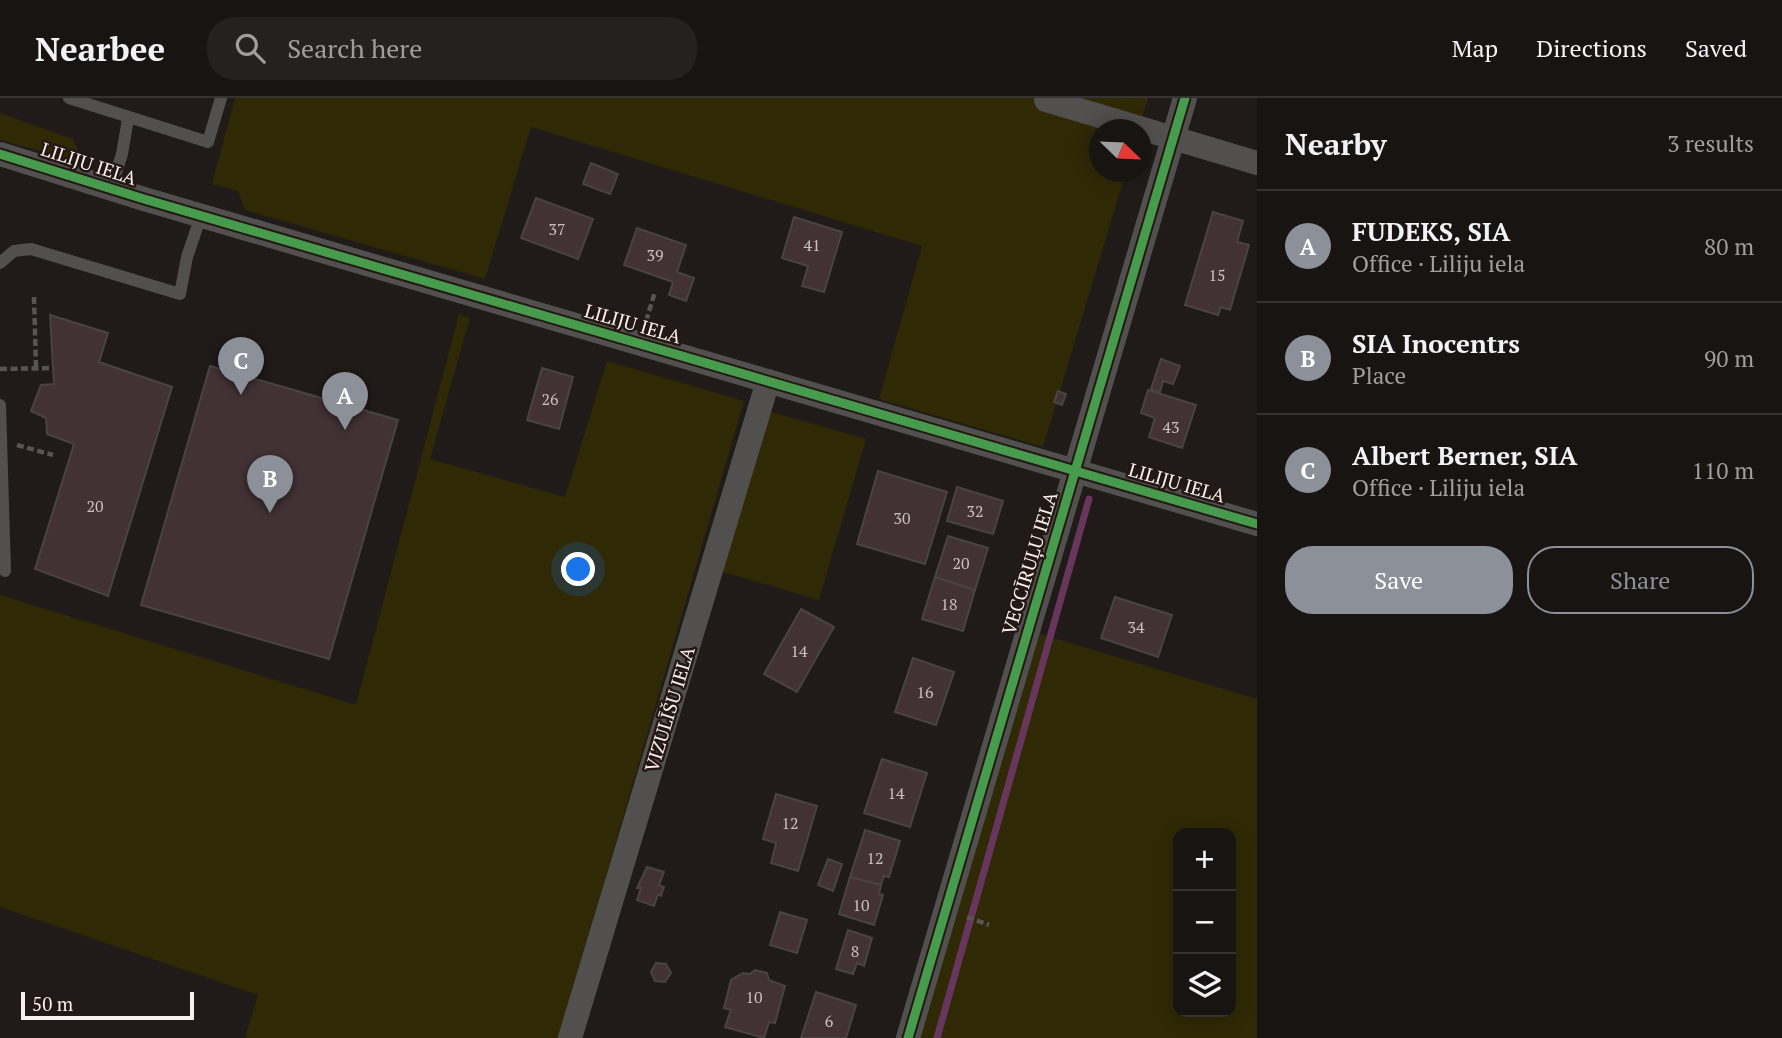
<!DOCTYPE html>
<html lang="en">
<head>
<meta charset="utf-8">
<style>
  :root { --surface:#181412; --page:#252120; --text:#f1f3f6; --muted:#9f9e9f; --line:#363332; --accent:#8c9099 }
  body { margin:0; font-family:"PT Serif",serif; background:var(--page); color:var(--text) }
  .controls { position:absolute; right:21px; bottom:21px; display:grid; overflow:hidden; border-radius:14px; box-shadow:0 4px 18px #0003 }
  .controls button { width:63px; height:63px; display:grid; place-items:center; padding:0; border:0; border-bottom:2px solid var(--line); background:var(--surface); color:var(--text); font:35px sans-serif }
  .compass { position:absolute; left:1089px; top:21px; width:63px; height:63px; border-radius:50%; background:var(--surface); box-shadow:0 4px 18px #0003; rotate:113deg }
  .scale { position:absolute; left:21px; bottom:18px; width:173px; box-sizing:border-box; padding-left:7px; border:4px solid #f8efec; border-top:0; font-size:19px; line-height:24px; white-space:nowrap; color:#f8efec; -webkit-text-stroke:5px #241814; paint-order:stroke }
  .you { position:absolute; left:579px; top:472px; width:24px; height:24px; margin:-18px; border:5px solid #fff; border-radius:50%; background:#1a73e8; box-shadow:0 0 0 10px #1a73e833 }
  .badge { display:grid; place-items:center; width:46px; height:46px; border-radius:50%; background:var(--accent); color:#fff; font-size:23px; font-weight:700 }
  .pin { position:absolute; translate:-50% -58px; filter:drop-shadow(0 2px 4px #0008) }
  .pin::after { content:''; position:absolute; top:37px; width:24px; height:21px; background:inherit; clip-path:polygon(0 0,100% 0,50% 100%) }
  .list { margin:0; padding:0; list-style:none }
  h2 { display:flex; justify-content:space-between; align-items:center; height:91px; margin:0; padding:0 28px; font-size:30px }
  h2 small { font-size:23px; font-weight:400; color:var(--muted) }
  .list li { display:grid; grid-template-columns:46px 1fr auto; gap:21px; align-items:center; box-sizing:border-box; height:112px; padding:0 28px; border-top:2px solid var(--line) }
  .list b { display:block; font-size:26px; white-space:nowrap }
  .list p { margin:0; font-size:23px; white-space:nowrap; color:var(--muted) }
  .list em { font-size:23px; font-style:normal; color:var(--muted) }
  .actions { display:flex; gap:14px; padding:21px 28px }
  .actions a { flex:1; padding:16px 0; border:2px solid var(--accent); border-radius:28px; text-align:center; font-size:24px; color:var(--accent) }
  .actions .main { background:var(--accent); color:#fff }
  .icon { flex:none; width:38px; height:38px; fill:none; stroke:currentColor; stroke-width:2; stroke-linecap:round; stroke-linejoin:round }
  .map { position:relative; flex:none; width:1257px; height:940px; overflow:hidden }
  header { display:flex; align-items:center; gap:42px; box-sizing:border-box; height:98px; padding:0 35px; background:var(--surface); border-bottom:2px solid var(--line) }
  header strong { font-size:33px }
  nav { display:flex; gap:38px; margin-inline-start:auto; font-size:24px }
  .search { width:490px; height:63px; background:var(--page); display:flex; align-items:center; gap:18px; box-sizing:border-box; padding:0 24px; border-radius:28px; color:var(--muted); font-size:26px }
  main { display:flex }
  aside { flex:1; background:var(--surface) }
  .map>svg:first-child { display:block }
  .green { fill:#2f2906; fill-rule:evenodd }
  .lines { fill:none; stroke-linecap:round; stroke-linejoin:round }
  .stream { stroke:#68365d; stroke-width:7 }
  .building { fill:#423235; stroke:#494343; stroke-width:2 }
  .path { stroke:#575453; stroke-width:4.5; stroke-dasharray:7 3.5; stroke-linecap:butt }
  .lane { stroke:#51504e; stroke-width:12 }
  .street { stroke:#51504e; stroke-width:24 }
  .cycleway-casing { stroke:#241814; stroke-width:13 }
  .cycleway { stroke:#469c4c; stroke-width:9 }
  .labels { text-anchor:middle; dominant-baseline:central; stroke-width:5; stroke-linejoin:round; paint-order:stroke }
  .number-label { font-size:16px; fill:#cac0be }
  .street-label { font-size:19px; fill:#f8efec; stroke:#241814 }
</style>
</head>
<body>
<header>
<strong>Nearbee</strong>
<div class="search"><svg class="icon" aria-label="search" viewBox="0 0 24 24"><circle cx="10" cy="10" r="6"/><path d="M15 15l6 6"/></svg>Search here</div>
<nav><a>Map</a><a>Directions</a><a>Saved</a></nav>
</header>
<main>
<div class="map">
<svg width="1257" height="940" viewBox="0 0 1257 940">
  <rect width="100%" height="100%" fill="#201a18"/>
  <g class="green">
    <path d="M235,0h913l-9,31 -39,1v42h26l-83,275 -164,-48 43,-153 -391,-119 -46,152 -240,-69 -7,-19 -26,-7z"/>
    <path d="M0,15l73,26 6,14 -2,8 -77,-21z"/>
    <path d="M459,216l11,4 -40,141 135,38 42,-136 137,40 -185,637h-314l13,-43 -258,-88v-312l356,110z"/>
    <path d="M768,313l98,28 -47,161 -99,-29z"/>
    <path d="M1037,535l220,66v339h-341zM1178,735h53v179h-53z"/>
  </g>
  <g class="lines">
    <path class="stream" d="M937,940l152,-539"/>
  </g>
  <g class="building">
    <path d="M591,65l27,11 -8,20 -27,-10z"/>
    <path d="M536,100l57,21 -15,40 -57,-21z"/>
    <path d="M1213,114l30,9 -6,21 12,3 -19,65 -9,-3 -3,8 -33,-10z"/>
    <path d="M794,119l48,15 -18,60 -22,-6 6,-20 -26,-8z"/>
    <path d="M637,130l49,17 -9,27 17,6 -8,23 -17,-6 4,-13 -49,-17z"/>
    <path d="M50,217l58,18 -9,29 73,25 -64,209 -73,-27 39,-125 -27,-10 -1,-16 -15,-7 10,-26 13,-1z"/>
    <path d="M1161,261l19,7 -7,18 -10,-3 -3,11 -9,-3z"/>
    <path d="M210,268l188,54 -69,239 -188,-54z"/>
    <path d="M542,270l31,9 -14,52 -32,-9z"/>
    <path d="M1148,292l48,15 -14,43 -33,-11 6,-19 -14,-5z"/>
    <path d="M1058,293l8,3 -4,11 -8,-3z"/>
    <path d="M878,373l69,21 -22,72 -68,-20z"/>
    <path d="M957,389l46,14 -10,33 -46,-13z"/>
    <path d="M948,438l40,12 -13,42 -40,-13z"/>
    <path d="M935,479l40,13 -12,41 -41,-12z"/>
    <path d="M1115,499l57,18 -14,42 -57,-19z"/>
    <path d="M801,511l33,18 -37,65 -33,-18z"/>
    <path d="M913,560l41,14 -18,53 -41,-13z"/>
    <path d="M882,661l45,14 -17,54 -46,-14z"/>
    <path d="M776,696l41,12 -19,65 -27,-8 5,-20 -13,-4z"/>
    <path d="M865,732l35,11 -11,36 -5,-1 -3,9 -31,-8z"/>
    <path d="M828,761l14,5 -9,27 -15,-6z"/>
    <path d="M647,769l17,5 -5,13 5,2 -3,9 -3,-2 -4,12 -17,-6 4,-12h-4z"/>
    <path d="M850,779l31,8 -2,9 4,1 -9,30 -35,-11z"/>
    <path d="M780,814l27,8 -10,33 -27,-8z"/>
    <path d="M848,832l24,8 -8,28 -7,-3 -4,11 -17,-5z"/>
    <path d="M656,865l10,1 5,9 -6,9 -10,-1 -4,-9z"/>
    <path d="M755,872l12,3 2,7 16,6 -10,37 -6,-1 -5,16 -39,-11 6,-17 -7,-2 7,-28 12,-7 7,1z"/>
    <path d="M816,894l40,13 -10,33h-45z"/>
  </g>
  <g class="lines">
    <g class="path">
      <path d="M34,199l2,70"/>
      <path d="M646,223l9,-29"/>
      <path d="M0,271l51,-1"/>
      <path d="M17,347l36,10"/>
      <path d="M967,819l22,8"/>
    </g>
    <g class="lane">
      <path d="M69,0l139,44 13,-44"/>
      <path d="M111,90l11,-34 6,-35"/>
      <path d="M0,165l14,-12 17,-2 149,45 7,-37 14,-41"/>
      <path d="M0,307l5,166"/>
    </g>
    <g class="street">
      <path d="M1046,2l211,63"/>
      <path d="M0,56l144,45 1113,325"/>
      <path d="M570,940l198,-657"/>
      <path d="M908,940l277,-940"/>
    </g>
    <g class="cycleway-casing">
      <g id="cycleway">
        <path d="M0,56l144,45 1113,325"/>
        <path d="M908,940l277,-940"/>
      </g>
    </g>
    <use href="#cycleway" class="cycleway"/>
  </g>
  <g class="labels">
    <g class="number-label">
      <text x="557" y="131">37</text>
      <text x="812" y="147">41</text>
      <text x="655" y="157">39</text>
      <text x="1217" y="177">15</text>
      <text x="550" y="301">26</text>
      <text x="1171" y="329">43</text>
      <text x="95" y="408">20</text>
      <text x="975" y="413">32</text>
      <text x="902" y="420">30</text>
      <text x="961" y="465">20</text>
      <text x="949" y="506">18</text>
      <text x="1136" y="529">34</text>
      <text x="799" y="553">14</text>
      <text x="925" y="594">16</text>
      <text x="896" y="695">14</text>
      <text x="790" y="725">12</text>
      <text x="875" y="760">12</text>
      <text x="861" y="807">10</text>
      <text x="855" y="853">8</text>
      <text x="754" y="899">10</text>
      <text x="829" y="923">6</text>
    </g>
    <g class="street-label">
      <text transform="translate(89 65) rotate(18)">LILIJU IELA</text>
      <text transform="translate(633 225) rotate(16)">LILIJU IELA</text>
      <text transform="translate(1177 384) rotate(16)">LILIJU IELA</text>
      <text transform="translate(1029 465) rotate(-73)">VECCĪRUĻU IELA</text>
      <text transform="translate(669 611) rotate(-73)">VIZULĪŠU IELA</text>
    </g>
  </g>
</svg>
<div class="controls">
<button>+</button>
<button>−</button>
<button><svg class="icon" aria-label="layers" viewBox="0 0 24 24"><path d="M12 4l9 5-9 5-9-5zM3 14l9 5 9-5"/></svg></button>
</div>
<svg class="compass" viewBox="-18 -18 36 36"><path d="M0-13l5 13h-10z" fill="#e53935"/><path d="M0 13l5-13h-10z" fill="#9f9e9f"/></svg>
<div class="scale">50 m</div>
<div class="you"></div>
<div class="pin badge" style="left:345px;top:332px">A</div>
<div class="pin badge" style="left:270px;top:415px">B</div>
<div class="pin badge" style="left:241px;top:297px">C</div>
</div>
<aside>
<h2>Nearby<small>3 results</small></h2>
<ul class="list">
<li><span class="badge">A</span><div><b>FUDEKS, SIA</b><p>Office · Liliju iela</p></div><em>80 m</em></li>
<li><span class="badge">B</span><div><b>SIA Inocentrs</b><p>Place</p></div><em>90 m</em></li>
<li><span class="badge">C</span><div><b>Albert Berner, SIA</b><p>Office · Liliju iela</p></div><em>110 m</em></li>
</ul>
<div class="actions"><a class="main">Save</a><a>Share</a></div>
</aside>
</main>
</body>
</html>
